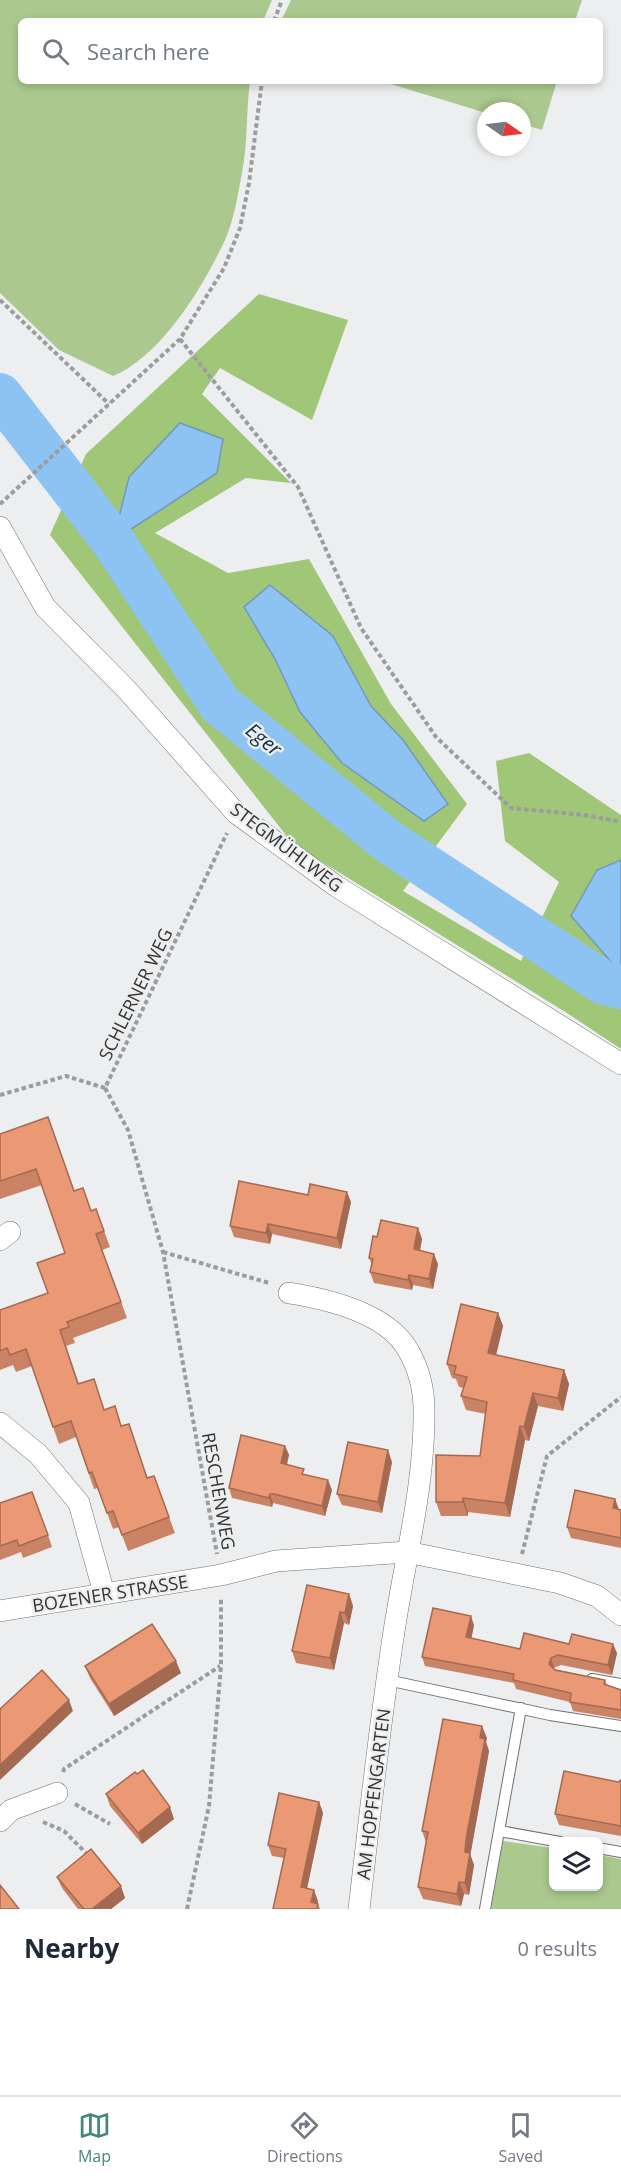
<!DOCTYPE html>
<html lang="en">
<head>
<meta charset="utf-8">
<style>
  :root { --surface:#fff; --page:#f6f6f7; --text:#1f2937; --muted:#747a83; --line:#e0e1e3; --accent:#44887d }
  body { margin:0; font-family:"Open Sans",sans-serif; background:var(--page); color:var(--text) }
  .controls { position:absolute; right:18px; bottom:18px; display:grid; overflow:hidden; border-radius:9px; box-shadow:0 3px 9px #0003 }
  .controls button { width:54px; height:54px; display:grid; place-items:center; padding:0; border:0; border-bottom:2px solid var(--line); background:var(--surface); color:var(--text); font:30px sans-serif }
  .compass { position:absolute; left:477px; top:102px; width:54px; height:54px; border-radius:50%; background:var(--surface); box-shadow:0 3px 9px #0003; rotate:104deg }
  .list { margin:0; padding:0; list-style:none }
  h2 { display:flex; justify-content:space-between; align-items:center; height:78px; margin:0; padding:0 24px; font-size:26px }
  h2 small { font-size:20px; font-weight:400; color:var(--muted) }
  .icon { flex:none; width:33px; height:33px; fill:none; stroke:currentColor; stroke-width:2; stroke-linecap:round; stroke-linejoin:round }
  .map { position:relative; flex:none; width:621px; height:1909px; overflow:hidden }
  .search { position:absolute; background:var(--surface); box-shadow:0 3px 9px #0003; left:18px; right:18px; top:18px; height:66px; display:flex; align-items:center; gap:15px; box-sizing:border-box; padding:0 21px; border-radius:9px; color:var(--muted); font-size:22px }
  .sheet { height:186px; background:var(--surface) }
  nav { display:flex; justify-content:space-around; align-items:center; box-sizing:border-box; height:84px; border-top:2px solid var(--line); background:var(--surface); font-size:16px; color:var(--muted) }
  nav a { display:grid; justify-items:center; gap:3px }
  nav .on { color:var(--accent) }
  .map>svg:first-child { display:block }
  .green { fill:#abc98e }
  .forest { fill:#a0c678; fill-rule:evenodd }
  .water { fill:#8cc3f3; stroke:#7298ba; stroke-width:1.5 }
  .lines { fill:none; stroke-linecap:round; stroke-linejoin:round }
  .river { stroke:#8cc3f3; stroke-width:44 }
  .service-casing { stroke:#707172; stroke-width:12 }
  .minor-casing { stroke:#707172; stroke-width:22 }
  .path { stroke:#9b9c9d; stroke-width:4; stroke-dasharray:4.5 3; stroke-linecap:butt }
  .service { stroke:#fff; stroke-width:10 }
  .minor { stroke:#fff; stroke-width:21 }
  .wall { fill:#ca8364 }
  .shaded-wall { fill:#a46a51 }
  .building { fill:#eb9874; stroke:#a46a51; stroke-width:1.5 }
  .labels { text-anchor:middle; dominant-baseline:central; stroke-width:5; stroke-linejoin:round; paint-order:stroke }
  .street-label { font-size:18px; fill:#343435; stroke:#edeeef }
  .water-label { font-size:20px; font-style:italic; fill:#0f2e46; stroke:#edeeef }
</style>
</head>
<body>
<div class="map">
<svg width="621" height="1909" viewBox="0 0 621 1909">
  <rect width="100%" height="100%" fill="#edeeef"/>
  <g class="green">
    <path d="M0,0h272l-9,21h-242v60h229c-4,30 -2,62 -8,92 -4,21 -8,47 -17,67 -21,45 -63,116 -112,136l-54,-26 -59,-57z"/>
    <path d="M291,0h291l-7,21h-294z"/>
    <path d="M381,81h176l-15,49 -20,-6v-13l-36,2z"/>
    <path d="M503,1841l50,7 1,38h44l1,-31 22,4v50h-130z"/>
  </g>
  <path class="forest" d="M259,294l89,26 -36,100 -92,-52 -18,26 89,89 -45,-5 -91,55 73,40 81,-14 82,145 76,100 -64,87 118,70 38,-79 -54,-41 -9,-80 33,-8 92,62v45l-24,10 17,95 7,2v82l-54,-36 -274,-169 -243,-309 36,-81zM333,636l38,70 32,34 45,64 -148,-92 -25,-53z"/>
  <g class="water">
    <path d="M180,423l43,16 -6,34 -104,68 16,-64z"/>
    <path d="M270,585l63,51 38,70 32,34 45,64 -24,17 -82,-58 -42,-51 -25,-53 -31,-52z"/>
    <path d="M621,860v107l-7,-2 -43,-49 26,-46z"/>
  </g>
  <g class="lines">
    <path class="river" d="M0,395l113,146 107,163 169,138 215,141 17,4"/>
    <g class="service-casing">
      <g id="service">
        <path d="M592,1679l29,5"/>
        <path d="M387,1680l163,35 71,11"/>
        <path d="M500,1831l60,11"/>
        <path d="M598,1848l23,4"/>
        <path d="M485,1909l36,-201"/>
      </g>
    </g>
    <g class="minor-casing">
      <g id="minor">
        <path d="M0,527l45,80 82,83 109,123 100,73 285,178"/>
        <path d="M0,1240l10,-8"/>
        <path d="M289,1293c38,6 98,20 119,57 11,19 16,38 16,60 1,72 -18,145 -29,215 -15,95 -25,189 -36,284"/>
        <path d="M0,1423l38,31 41,49 25,90"/>
        <path d="M0,1611l221,-36 55,-14 131,-9 153,31 37,13 24,19"/>
        <path d="M0,1821l11,-11 46,-17"/>
      </g>
    </g>
    <g class="path">
      <path d="M274,21l8,-21"/>
      <path d="M0,300l109,104"/>
      <path d="M180,339l118,148 63,141 75,109 75,71 74,7 36,7"/>
      <path d="M0,504l180,-165 44,-71 16,-40 9,-45 13,-102"/>
      <path d="M105,1088l23,42 35,122 54,302"/>
      <path d="M0,1095l66,-19 39,12 122,-255"/>
      <path d="M163,1252l106,31"/>
      <path d="M522,1554l25,-98 74,-59"/>
      <path d="M63,1772l1,-3 156,-103"/>
      <path d="M75,1804l35,20"/>
      <path d="M43,1822l21,9 25,25"/>
      <path d="M187,1909l22,-103 12,-140v-69"/>
    </g>
    <use href="#service" class="service"/>
    <use href="#minor" class="minor"/>
  </g>
  <g class="wall">
    <path d="M0,1134l75,57 16,20 5,-2 14,38 -8,3 25,68 -54,20 2,5 -9,3 13,38 43,42 26,52 6,-2 21,57 -47,18 -9,-24 -6,2 -15,-41 -4,1 -18,-52 -17,7 -27,-78 -16,6 -3,-7 -13,5v-60l48,-17 17,-40 -23,-68 -42,14z"/>
    <path d="M351,1202l-10,47 -69,-15 -2,10 -36,-7 -4,-11z"/>
    <path d="M418,1228l4,11 -2,12 18,13 -5,25 -20,-4 -1,5 -38,-7 -4,-11 2,-7 -3,-7 8,-21z"/>
    <path d="M498,1313l5,13 -7,29 68,15 5,14 -6,27 -25,-5 -9,35 -4,-1 -15,77 -42,-5v4h-27l-5,-14 44,-46 6,-42 -20,-4 -5,-14 3,-8 -5,-1 -3,-8 -4,-1 -5,-14z"/>
    <path d="M285,1446l4,9 -2,10 45,25 -7,26 -52,-13 -1,4 -40,-9 -3,-10z"/>
    <path d="M392,1462l-10,51 -40,-8 -5,-11z"/>
    <path d="M615,1499l4,11h2v38l-50,-10 -4,-11z"/>
    <path d="M0,1503l48,32 4,12 -29,11 -2,-6 -21,8z"/>
    <path d="M349,1594l4,12 -4,19 -5,-2 -10,47 -38,-7 -4,-12z"/>
    <path d="M474,1625l-3,13 49,11 49,-5 48,9 -5,22 -51,-10 -7,3v1l51,11 2,5 14,5v29l-48,-8 -3,-9 -54,-13 -2,-6 -89,-17 -3,-9z"/>
    <path d="M85,1666l96,7 -67,43 -24,-38z"/>
    <path d="M487,1738l-1,4 3,9 -18,100 -1,3 4,11 -5,30 -5,-1 -3,12 -38,-7 -5,-12 8,-45 -4,-11z"/>
    <path d="M621,1780v56l-62,-11 -4,-11z"/>
    <path d="M106,1794l68,25 -32,25 -32,-38z"/>
    <path d="M319,1802l4,11 -16,75 11,13v3l2,5h-47l11,-51 -12,-2 -4,-11z"/>
    <path d="M57,1877l68,21 -14,11h-33l-16,-21z"/>
  </g>
  <g class="shaded-wall">
    <path d="M347,1192l4,10 -10,47 -4,-11z"/>
    <path d="M268,1224l4,10 -2,10 -4,-11z"/>
    <path d="M418,1228l4,11 -4,21 -4,-11z"/>
    <path d="M434,1254l4,10 -5,25 -4,-10z"/>
    <path d="M409,1275l4,10 -1,5 -4,-10z"/>
    <path d="M498,1313l5,13 -10,41 -5,-14z"/>
    <path d="M564,1370l5,14 -6,27 -5,-13z"/>
    <path d="M533,1393l5,13 -9,35 -5,-14z"/>
    <path d="M520,1426l5,14 -15,77 -5,-14z"/>
    <path d="M285,1446l4,9 -5,18 -3,-10z"/>
    <path d="M388,1450l4,12 -10,51 -4,-11z"/>
    <path d="M328,1480l4,10 -7,26 -3,-10z"/>
    <path d="M270,1494l3,9 -1,4 -3,-9z"/>
    <path d="M463,1498l5,14v4l-5,-14z"/>
    <path d="M615,1499l4,11 -6,-2z"/>
    <path d="M349,1594l4,12 -4,19 -4,-12z"/>
    <path d="M340,1612l4,11 -10,47 -4,-12z"/>
    <path d="M471,1616l3,9 -4,21 -4,-9z"/>
    <path d="M613,1644l4,9 -5,22 -4,-10z"/>
    <path d="M551,1658l3,10 -1,6 -4,-10z"/>
    <path d="M176,1661l5,12 -67,43 -5,-12z"/>
    <path d="M69,1700l4,11 -73,69v-15z"/>
    <path d="M482,1726l5,12 -1,4 3,9 -18,100 -1,3 4,11 -5,30 -4,-12v-31z"/>
    <path d="M319,1802l4,11 -18,85 -4,-11z"/>
    <path d="M170,1807l4,12 -32,25 -4,-11z"/>
    <path d="M459,1882l5,12 -3,12 -4,-12z"/>
    <path d="M121,1886l4,12 -14,11h-19z"/>
    <path d="M314,1890l4,11 -2,8 -5,-7z"/>
  </g>
  <g class="building">
    <path d="M48,1117l26,74 9,-3 8,23 5,-2 8,22 -8,3 25,68 -54,20 2,5 -9,3 18,54 16,-5 10,31 11,-4 6,20 8,-2 18,54 7,-2 15,41 -47,18 -9,-24 -6,2 -15,-41 -3,1 -18,-52 -18,6 -27,-78 -16,6 -3,-7 -7,3v-41l48,-17 -11,-30 28,-10 -29,-84 -36,12v-47z"/>
    <path d="M239,1181l69,14 2,-11 37,8 -10,46 -69,-14 -2,9 -36,-7z"/>
    <path d="M381,1220l37,8 -4,21 20,5 -5,25 -20,-4 -1,5 -38,-8 3,-13 -4,-1 4,-22 4,1z"/>
    <path d="M461,1304l37,9 -10,40 76,17 -6,28 -25,-5 -9,34 -4,-1 -15,77 -42,-5v4h-27v-47l44,1 7,-54 -26,-6 6,-19 -13,-3 2,-8 -9,-2z"/>
    <path d="M241,1435l44,11 -4,17 23,6 -2,5 26,6 -6,26 -48,-12h-4l-1,4 -40,-10z"/>
    <path d="M348,1442l40,8 -10,52 -41,-8z"/>
    <path d="M575,1490l40,9 -2,9 8,2v28l-54,-11z"/>
    <path d="M32,1492l16,43 -29,11 -2,-6 -17,6v-43z"/>
    <path d="M307,1585l42,9 -4,19 -5,-1 -10,46 -38,-7z"/>
    <path d="M433,1608l38,8 -5,21 54,12 4,-16 45,11 3,-10 41,10 -5,21 -50,-10 -7,3 -2,6 6,6 50,10 -1,4 17,6v20l-51,-8 1,-9 -58,-13 1,-6 -92,-17z"/>
    <path d="M152,1624l24,37 -67,43 -24,-38z"/>
    <path d="M42,1670l27,30 -69,65v-56z"/>
    <path d="M443,1719l39,7 -2,12 5,1 -19,100 -1,13 5,1 -5,30 -6,-1 -2,12 -39,-7 10,-55 -6,-1z"/>
    <path d="M143,1770l27,37 -32,26 -32,-39 29,-22 2,2z"/>
    <path d="M564,1771l54,11 3,-2v46l-66,-12z"/>
    <path d="M279,1793l40,9 -18,85 13,3 -3,12 7,2 -1,5h-44l13,-60 -18,-4z"/>
    <path d="M91,1849l30,37 -29,23h-8l-27,-32z"/>
    <path d="M0,1885l19,24h-19z"/>
  </g>
  <g class="labels">
    <g class="street-label">
      <text transform="translate(287 847) rotate(37)">STEGMÜHLWEG</text>
      <text transform="translate(135 994) rotate(-64)">SCHLERNER WEG</text>
      <text transform="translate(219 1491) rotate(80)">RESCHENWEG</text>
      <text transform="translate(110 1593) rotate(-9)">BOZENER STRASSE</text>
      <text transform="translate(373 1794) rotate(-83)">AM HOPFENGARTEN</text>
    </g>
    <g class="water-label">
      <text transform="translate(264 739) rotate(39)">Eger</text>
    </g>
  </g>
</svg>
<div class="controls">
<button><svg class="icon" aria-label="layers" viewBox="0 0 24 24"><path d="M12 4l9 5-9 5-9-5zM3 14l9 5 9-5"/></svg></button>
</div>
<svg class="compass" viewBox="-18 -18 36 36"><path d="M0-13l5 13h-10z" fill="#e53935"/><path d="M0 13l5-13h-10z" fill="#747a83"/></svg>
<div class="search"><svg class="icon" aria-label="search" viewBox="0 0 24 24"><circle cx="10" cy="10" r="6"/><path d="M15 15l6 6"/></svg>Search here</div>
</div>
<section class="sheet">
<h2>Nearby<small>0 results</small></h2>
<ul class="list">
</ul>
</section>
<nav>
<a class="on"><svg class="icon" aria-label="map" viewBox="0 0 24 24"><path d="M3 6l6-2 6 2 6-2v14l-6 2-6-2-6 2zM9 4v14M15 6v14"/></svg>Map</a>
<a><svg class="icon" aria-label="directions" viewBox="0 0 24 24"><path d="M12 3l9 9-9 9-9-9zM9 14v-3h6M13 9l2 2-2 2"/></svg>Directions</a>
<a><svg class="icon" aria-label="saved" viewBox="0 0 24 24"><path d="M7 4h10v16l-5-4-5 4z"/></svg>Saved</a>
</nav>
</body>
</html>
